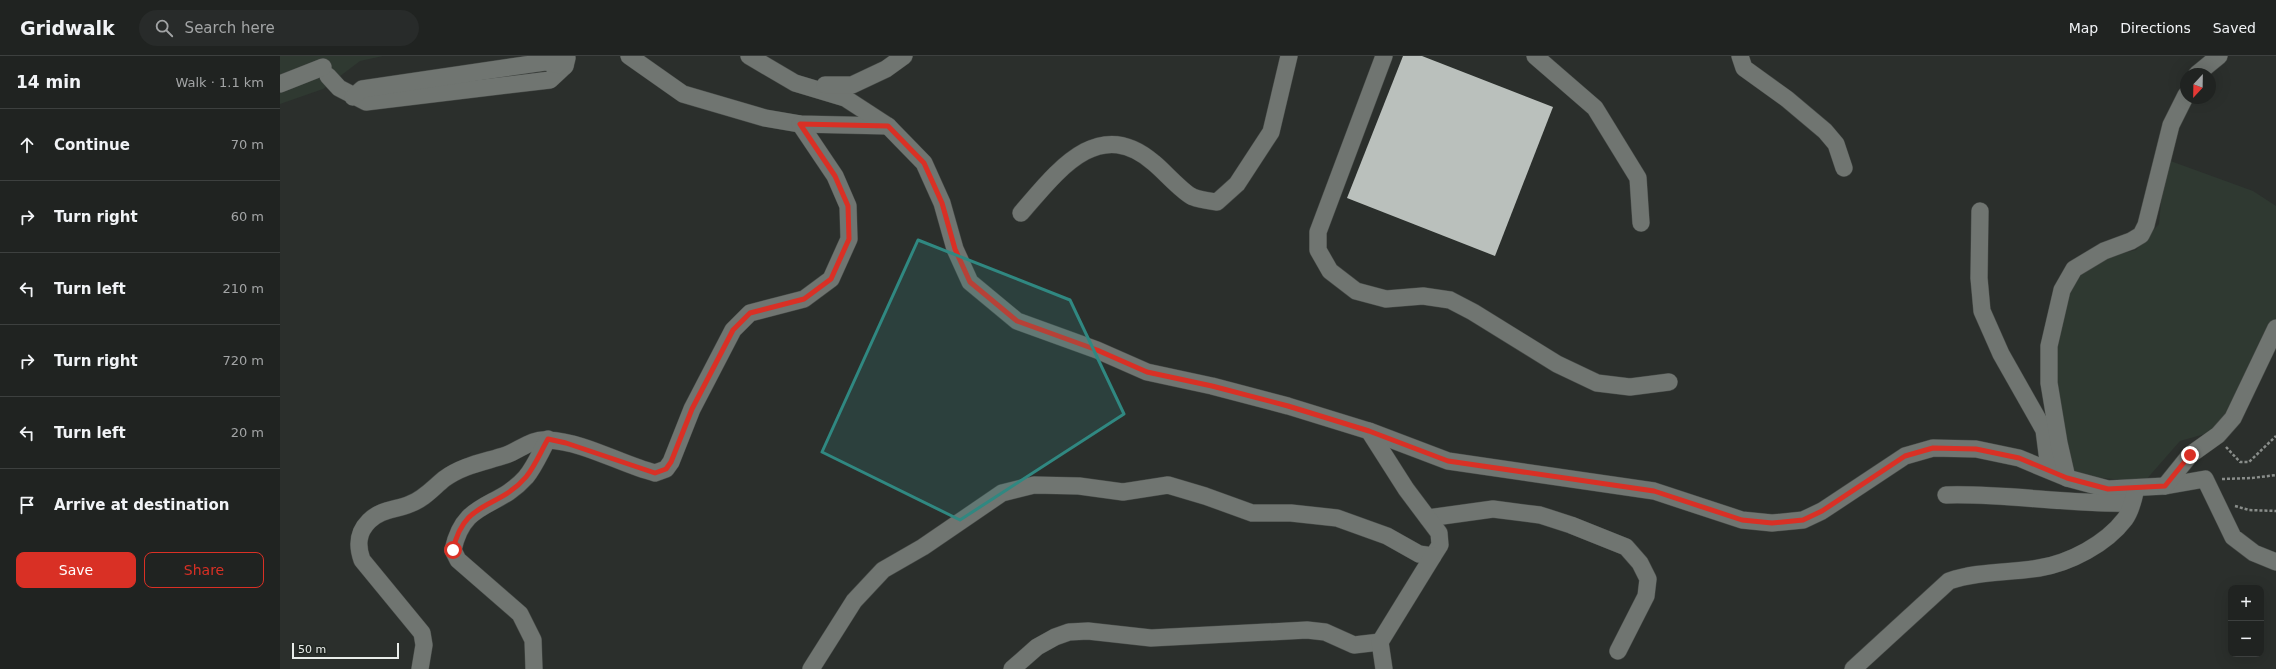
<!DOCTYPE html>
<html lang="en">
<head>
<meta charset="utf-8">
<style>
  :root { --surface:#202321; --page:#282b2a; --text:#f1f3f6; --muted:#a2a4a5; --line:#3d403f; --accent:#d93025 }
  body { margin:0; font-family:"DejaVu Sans",sans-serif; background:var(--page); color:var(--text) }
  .controls { position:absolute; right:12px; bottom:12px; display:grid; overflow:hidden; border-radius:8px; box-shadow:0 4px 16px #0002 }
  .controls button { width:36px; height:36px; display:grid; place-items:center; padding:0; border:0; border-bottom:1px solid var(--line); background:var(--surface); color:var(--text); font:20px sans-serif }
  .compass { position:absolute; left:1900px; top:12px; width:36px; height:36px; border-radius:50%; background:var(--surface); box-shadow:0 4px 16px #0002; rotate:202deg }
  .scale { position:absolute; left:12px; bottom:10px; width:107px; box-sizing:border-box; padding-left:4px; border:2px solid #e9edea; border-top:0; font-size:11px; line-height:14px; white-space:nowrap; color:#e9edea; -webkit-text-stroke:3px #212622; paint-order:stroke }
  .stop { position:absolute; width:12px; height:12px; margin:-9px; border:3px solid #d93025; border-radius:50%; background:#fff }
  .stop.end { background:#d93025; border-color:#fff; box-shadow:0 1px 4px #0008 }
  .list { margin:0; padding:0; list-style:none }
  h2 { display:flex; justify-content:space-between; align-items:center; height:52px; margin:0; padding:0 16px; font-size:17px }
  h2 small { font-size:13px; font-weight:400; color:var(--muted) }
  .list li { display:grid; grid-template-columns:26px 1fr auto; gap:12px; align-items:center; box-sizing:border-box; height:72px; padding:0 16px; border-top:1px solid var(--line) }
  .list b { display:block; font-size:15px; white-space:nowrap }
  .list em { font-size:13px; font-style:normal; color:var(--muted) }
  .actions { display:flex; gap:8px; padding:12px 16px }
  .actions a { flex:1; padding:9px 0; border:1px solid var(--accent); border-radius:8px; text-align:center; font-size:14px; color:var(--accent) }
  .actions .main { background:var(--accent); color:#fff }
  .icon { flex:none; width:22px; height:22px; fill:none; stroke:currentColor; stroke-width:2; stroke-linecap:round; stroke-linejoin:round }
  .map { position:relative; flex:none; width:1996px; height:613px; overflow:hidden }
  header { display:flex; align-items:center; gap:24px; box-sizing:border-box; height:56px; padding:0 20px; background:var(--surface); border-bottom:1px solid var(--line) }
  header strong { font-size:19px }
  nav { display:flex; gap:22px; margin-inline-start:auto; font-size:14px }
  .search { width:280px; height:36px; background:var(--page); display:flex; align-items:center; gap:10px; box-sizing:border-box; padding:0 14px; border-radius:22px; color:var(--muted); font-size:15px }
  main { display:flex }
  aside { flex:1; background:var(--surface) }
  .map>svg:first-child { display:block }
  .built { fill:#2f3931 }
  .building { fill:#bac0bc }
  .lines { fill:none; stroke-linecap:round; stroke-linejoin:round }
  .minor-casing { stroke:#464a47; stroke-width:18 }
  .path { stroke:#898d8a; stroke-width:2.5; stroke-dasharray:3 2; stroke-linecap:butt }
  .minor { stroke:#707571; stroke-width:17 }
  .route { stroke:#d93025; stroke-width:5 }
  .marked { fill:#308881; fill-opacity:0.2; stroke:#308881; stroke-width:3; stroke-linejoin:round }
</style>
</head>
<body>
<header>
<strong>Gridwalk</strong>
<div class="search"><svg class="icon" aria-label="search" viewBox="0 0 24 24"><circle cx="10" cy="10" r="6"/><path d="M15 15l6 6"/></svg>Search here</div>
<nav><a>Map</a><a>Directions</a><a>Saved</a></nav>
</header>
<main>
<aside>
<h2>14 min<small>Walk · 1.1 km</small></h2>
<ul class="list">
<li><svg class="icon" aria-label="ahead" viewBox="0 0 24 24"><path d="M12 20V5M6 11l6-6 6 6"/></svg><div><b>Continue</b></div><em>70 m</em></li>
<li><svg class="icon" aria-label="right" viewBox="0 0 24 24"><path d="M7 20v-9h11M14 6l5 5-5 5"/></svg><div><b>Turn right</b></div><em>60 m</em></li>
<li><svg class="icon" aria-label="left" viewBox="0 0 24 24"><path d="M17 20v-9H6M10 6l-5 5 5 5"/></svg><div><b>Turn left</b></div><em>210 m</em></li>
<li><svg class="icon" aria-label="right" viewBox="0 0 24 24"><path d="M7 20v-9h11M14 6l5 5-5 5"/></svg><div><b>Turn right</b></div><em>720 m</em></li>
<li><svg class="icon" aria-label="left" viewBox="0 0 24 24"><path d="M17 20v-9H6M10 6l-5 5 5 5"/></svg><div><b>Turn left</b></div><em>20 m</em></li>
<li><svg class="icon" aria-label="arrive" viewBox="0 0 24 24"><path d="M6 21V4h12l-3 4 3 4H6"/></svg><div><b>Arrive at destination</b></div></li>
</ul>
<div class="actions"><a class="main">Save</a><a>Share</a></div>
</aside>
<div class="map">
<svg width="1996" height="613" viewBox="0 0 1996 613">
  <rect width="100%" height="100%" fill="#2b2f2c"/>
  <g class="built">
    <path d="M0,0h103l-23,5 -37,28 -43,15z"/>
    <path d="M1885,103l88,32 23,15v116l-57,108 -39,11 -36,41 -62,-6 -20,-11 -14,-103 19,-85 19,-15 50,-12 23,-26z"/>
  </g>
  <path class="building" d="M1123,0h19l131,51 -58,149 -148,-58z"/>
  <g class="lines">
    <g class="minor-casing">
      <g id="minor">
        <path d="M349,0l54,38 82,24 35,6 88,2"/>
        <path d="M469,0l46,27 50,15 43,28 36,37 18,40 13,46 15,33 47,39 80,29 50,22 65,14 76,20 81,25 79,30 206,30 88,29 30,3 31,-3 19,-9 83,-55 28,-8 43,1 43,9 48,20 41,11 57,-3 40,-7 28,58 21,16 22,9"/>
        <path d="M1104,0l-66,176v18l12,21 26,20 30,8 37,-3 27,4 23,12 84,52 40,19 33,4 39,-5"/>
        <path d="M1255,0l60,52 43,70 3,45"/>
        <path d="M1460,0l4,12 43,31 38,32 11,13 8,24"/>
        <path d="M1917,18l22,-18"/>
        <path d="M48,20l11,12 27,14 184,-22 15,-14"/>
        <path d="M0,28l43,-17"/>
        <path d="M545,29h27l34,-16 18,-13"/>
        <path d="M73,41l9,-8 183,-27 20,4 2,-8"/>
        <path d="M1700,155l-1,67 3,33 19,43 43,76 5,39"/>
        <path d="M741,157c35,-40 77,-99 133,-50 10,8 29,30 39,34 7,3 17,4 24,5l20,-18 34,-52 18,-76"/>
        <path d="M1787,422l-8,-35 -10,-60v-37l13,-56 12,-21 30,-18 27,-10 10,-6 5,-10 25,-100 15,-30"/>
        <path d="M1885,430l25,-31 28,-20 15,-17 43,-90"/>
        <path d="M1666,439c62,-2 124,10 186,8"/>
        <path d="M1148,462l65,-9 47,6 31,10 55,22 14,16 8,16 -2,17 -28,55"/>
        <path d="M140,613l4,-24 -2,-12 -60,-73c-5,-14 -5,-27 7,-39 12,-12 27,-11 41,-17 14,-5 23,-16 34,-25 19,-14 41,-17 62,-24 14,-5 26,-17 42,-15 37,2 72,24 107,33l11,-4 5,-7 21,-53 41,-79 17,-17 54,-14 27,-20 18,-40 -1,-33 -13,-30 -35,-52"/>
        <path d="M254,613l-1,-29 -13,-26 -62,-54 -5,-10c11,-51 44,-40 73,-73 9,-11 15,-26 22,-38"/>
        <path d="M531,613l43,-68 29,-31 40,-23 79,-54 32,-8 45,1 44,6 45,-7 37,11 47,17h39l46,5 50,18 32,18 14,2 7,-11 -1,-12 -33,-44 -37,-58"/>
        <path d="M732,613l25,-22 18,-10 14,-5 19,-1 63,7 156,-8 18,2 29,13 26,-3"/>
        <path d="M1104,613l-4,-27 53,-86"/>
        <path d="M1573,613l96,-88c29,-10 60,-8 90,-13 31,-5 67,-24 86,-49 6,-8 9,-21 11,-31"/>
      </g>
    </g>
    <g class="path">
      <path d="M1946,391l14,15h9l27,-26"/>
      <path d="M1942,423l30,-1 24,-3"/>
      <path d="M1955,450l14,4 27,1"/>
    </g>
    <use href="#minor" class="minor"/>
  </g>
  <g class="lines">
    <path class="route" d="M173,494c11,-51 45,-40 73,-73 9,-11 15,-26 22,-38l18,4 89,30 11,-4 5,-7 21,-53 41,-79 17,-17 54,-14 27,-20 18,-40 -1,-33 -13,-30 -35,-52 88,2 36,37 18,40 13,46 15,33 47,39 80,29 50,22 65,14 76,20 81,25 79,30 206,30 88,29 30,3 31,-3 19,-9 83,-55 28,-8 43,1 43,9 48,20 41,11 57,-3 25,-31"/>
  </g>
  <path class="marked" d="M638,184l152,60 54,114 -164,106 -138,-68z"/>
</svg>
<div class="controls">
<button>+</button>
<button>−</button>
</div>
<svg class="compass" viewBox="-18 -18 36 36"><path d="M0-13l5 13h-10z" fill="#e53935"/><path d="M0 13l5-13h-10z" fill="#a2a4a5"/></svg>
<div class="scale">50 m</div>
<div class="stop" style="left:173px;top:494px"></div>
<div class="stop end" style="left:1910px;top:399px"></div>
</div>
</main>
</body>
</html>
